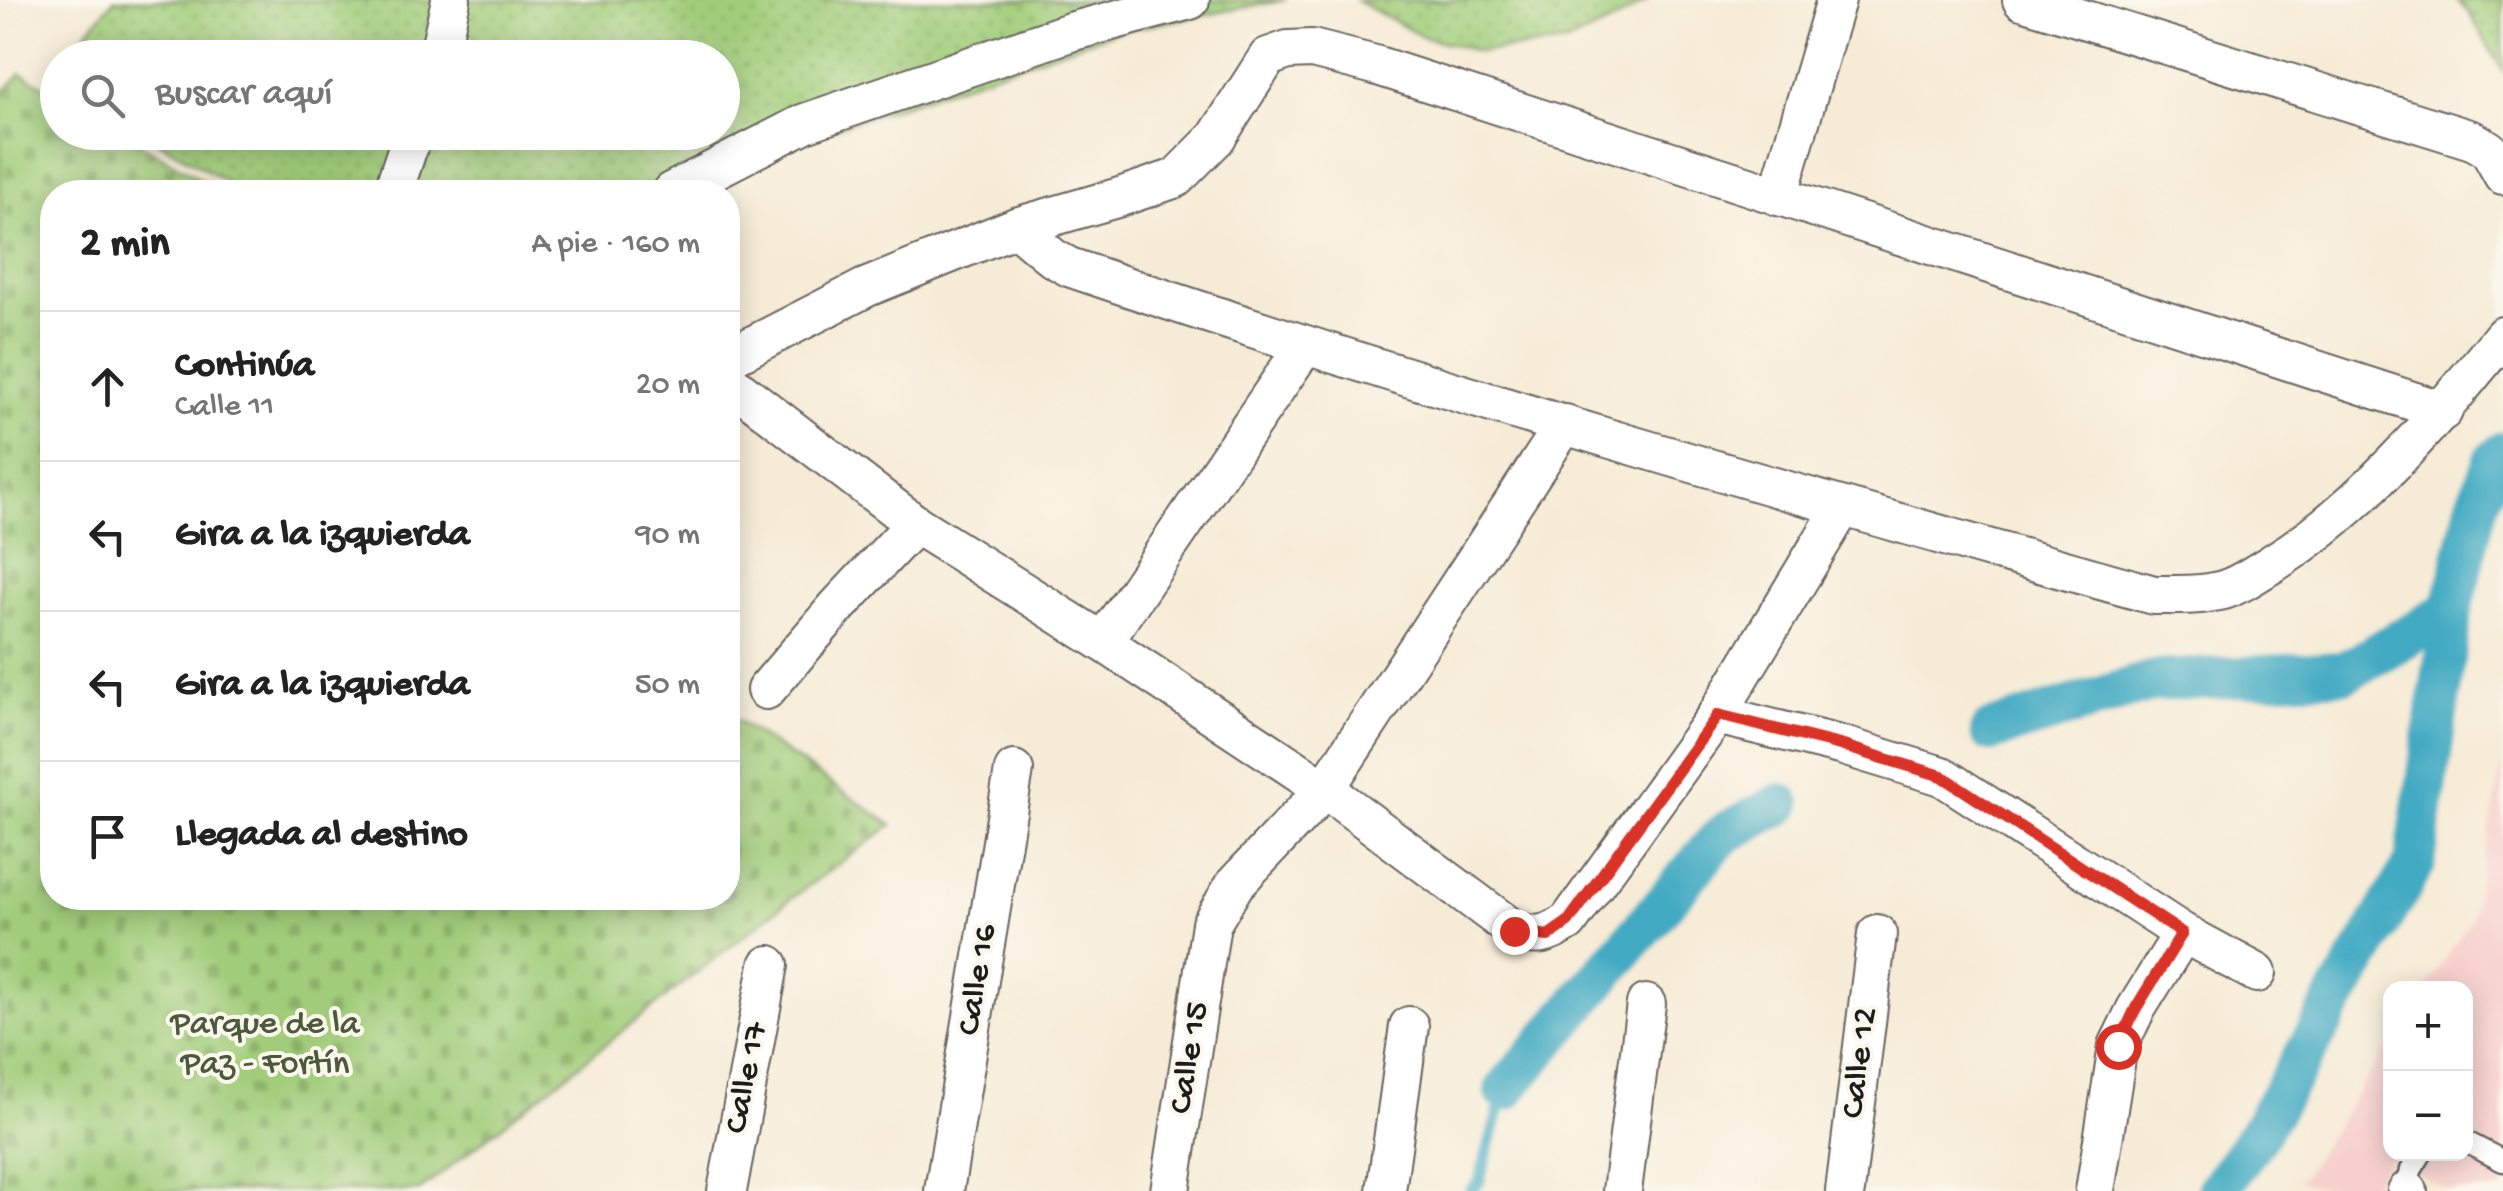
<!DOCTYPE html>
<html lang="es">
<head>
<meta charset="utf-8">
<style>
  :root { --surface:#fff; --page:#f6f6f6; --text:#222; --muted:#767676; --line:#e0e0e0 }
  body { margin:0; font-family:"Gochi Hand",sans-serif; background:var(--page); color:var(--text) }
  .controls { position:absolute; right:30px; bottom:30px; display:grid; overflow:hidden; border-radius:20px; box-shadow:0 5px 25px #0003 }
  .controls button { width:90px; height:90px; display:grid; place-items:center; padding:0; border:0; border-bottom:2px solid var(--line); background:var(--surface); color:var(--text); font:50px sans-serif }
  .stop { position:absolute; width:30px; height:30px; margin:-22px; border:8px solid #d93025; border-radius:50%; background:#fff }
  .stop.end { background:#d93025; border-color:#fff; box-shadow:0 2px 10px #0008 }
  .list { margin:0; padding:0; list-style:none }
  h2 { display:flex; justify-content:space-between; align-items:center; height:130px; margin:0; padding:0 40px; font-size:42px }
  h2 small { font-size:32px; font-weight:400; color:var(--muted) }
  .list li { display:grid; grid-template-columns:65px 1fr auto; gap:30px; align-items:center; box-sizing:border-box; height:150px; padding:0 40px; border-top:2px solid var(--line) }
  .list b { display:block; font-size:38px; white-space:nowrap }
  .list p { margin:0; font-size:32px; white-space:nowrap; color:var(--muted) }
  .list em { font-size:32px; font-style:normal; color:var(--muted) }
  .icon { flex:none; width:55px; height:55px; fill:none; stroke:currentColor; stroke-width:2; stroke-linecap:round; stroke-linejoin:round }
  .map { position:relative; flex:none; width:2503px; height:1191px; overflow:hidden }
  .search { position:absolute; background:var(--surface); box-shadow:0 5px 25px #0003; left:40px; top:40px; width:700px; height:110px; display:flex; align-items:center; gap:25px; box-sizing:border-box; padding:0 35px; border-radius:55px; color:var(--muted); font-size:38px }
  .panel { position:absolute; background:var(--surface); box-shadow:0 5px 25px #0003; left:40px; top:180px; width:700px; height:730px; border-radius:40px }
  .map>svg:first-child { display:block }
  .built { fill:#f7d0cd }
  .cemetery { fill:url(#cemetery-stones); stroke:#5e744b; stroke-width:2.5 }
  .park { fill:url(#park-dots); stroke:#5e744b; stroke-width:2.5 }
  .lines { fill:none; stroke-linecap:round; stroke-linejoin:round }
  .stream { stroke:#43aac3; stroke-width:12 }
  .canal { stroke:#43aac3; stroke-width:42 }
  .lane-casing { stroke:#68645d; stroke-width:25 }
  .street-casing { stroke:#68645d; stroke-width:42 }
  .lane { stroke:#fff; stroke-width:20 }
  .street { stroke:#fff; stroke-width:38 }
  .route { stroke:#d93025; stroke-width:12 }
  .labels { text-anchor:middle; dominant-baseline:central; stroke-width:8; stroke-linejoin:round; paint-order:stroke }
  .street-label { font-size:35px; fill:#1c1c1c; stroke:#fbf7ec }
  .park-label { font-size:35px; fill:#4b5a3d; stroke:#fbf7ec }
</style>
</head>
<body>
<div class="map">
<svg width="2503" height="1191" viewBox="0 0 2503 1191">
  <defs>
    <pattern id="cemetery-stones" width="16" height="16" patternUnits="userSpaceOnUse" patternTransform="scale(2.5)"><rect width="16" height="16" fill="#a1cd7a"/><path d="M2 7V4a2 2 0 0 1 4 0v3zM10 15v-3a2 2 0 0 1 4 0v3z" fill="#8aaf69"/></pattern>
    <pattern id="park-dots" width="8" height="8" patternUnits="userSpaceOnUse" patternTransform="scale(2.5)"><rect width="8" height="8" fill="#a1cd7a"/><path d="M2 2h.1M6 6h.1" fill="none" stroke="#8aaf69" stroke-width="1.8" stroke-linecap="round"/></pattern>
  </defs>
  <rect width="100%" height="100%" fill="#fbf7ec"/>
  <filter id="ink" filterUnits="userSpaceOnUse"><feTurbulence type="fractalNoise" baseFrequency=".01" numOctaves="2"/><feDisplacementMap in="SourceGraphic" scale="20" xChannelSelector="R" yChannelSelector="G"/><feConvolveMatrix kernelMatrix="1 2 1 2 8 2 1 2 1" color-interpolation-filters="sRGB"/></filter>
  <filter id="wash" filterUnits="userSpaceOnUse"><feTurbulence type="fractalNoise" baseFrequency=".0048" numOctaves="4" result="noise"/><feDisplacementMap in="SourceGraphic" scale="40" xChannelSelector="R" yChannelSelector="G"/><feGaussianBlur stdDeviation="2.25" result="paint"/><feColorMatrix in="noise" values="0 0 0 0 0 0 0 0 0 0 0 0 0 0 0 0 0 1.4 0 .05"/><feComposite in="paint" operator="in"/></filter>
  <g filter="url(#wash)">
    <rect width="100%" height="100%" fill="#f6ebd6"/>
    <path class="built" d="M2503,759v432h-55l-60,-33 -18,33h-28l-43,-9 91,-139v111h76v-166h-40l45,-68z"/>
    <path class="cemetery" d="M21,73l36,21 1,38 64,1 100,59h-170v706h676v-184l164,111 -99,72 -374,294h-419v-1095z"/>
    <g class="park">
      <path d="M114,0h1172l-169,31 -323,111 -89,50h-462l-99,-59 578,-1v-74h-657z"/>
      <path d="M1356,0h291l-32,21 -49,22 -86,9 -59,-16z"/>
      <path d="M2457,0h46v72l-33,-58z"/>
    </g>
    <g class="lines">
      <path class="stream" d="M1470,1191l9,-9 26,-92"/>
      <g class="canal">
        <path d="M1991,731l162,-50 192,-9 107,-62"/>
        <path d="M1505,1090l210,-247 10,-10 56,-29"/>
        <path d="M2217,1191l38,-52 160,-276 37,-253 25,-107 17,-42 9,-9"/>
      </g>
    </g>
  </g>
  <g filter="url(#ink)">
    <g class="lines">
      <g class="lane-casing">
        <g id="lane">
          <path d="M2466,1142l37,19"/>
          <path d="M2407,1190l4,-20 10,-16"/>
        </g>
      </g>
      <g class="street-casing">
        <g id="street">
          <path d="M2022,0l450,140 17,10 14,25"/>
          <path d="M438,58l13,-58"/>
          <path d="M393,192l20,-60"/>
          <path d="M671,192l134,-69 265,-91 120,-32"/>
          <path d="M1778,196l58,-196"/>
          <path d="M1016,227l37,31 16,9c358,122 721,226 1085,328 23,0 47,1 69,-5 17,-5 32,-16 47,-25 93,-57 165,-145 233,-229"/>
          <path d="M728,358l137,-70 151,-61 104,-30 56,-19 40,-40 52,-81 20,-7 24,-1 63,16 1068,346"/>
          <path d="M728,381l187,143 188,118 222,147 240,-365"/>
          <path d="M1103,642l201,-295"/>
          <path d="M766,690l71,-83 78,-83"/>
          <path d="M1717,715l123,30 102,31 241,157 74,40"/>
          <path d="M727,1191l42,-226"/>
          <path d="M944,1191l70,-421"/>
          <path d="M1170,1191l41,-267 24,-40 90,-95 190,142c23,7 33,4 53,-9l149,-207 125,-207"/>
          <path d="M1386,1191l23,-165"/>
          <path d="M1622,1191l24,-187"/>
          <path d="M1845,1191l32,-257"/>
          <path d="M2095,1191l23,-145 18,-37 47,-76"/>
          <path d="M2407,1191h1"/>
        </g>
      </g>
      <use href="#lane" class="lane"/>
      <use href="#street" class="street"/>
    </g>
  </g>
  <g class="lines" filter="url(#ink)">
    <path class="route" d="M1514,931l34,5 20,-14 150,-207 122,30 102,31 240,157 -46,75 -18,38"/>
  </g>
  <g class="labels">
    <g class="street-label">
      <text transform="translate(979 980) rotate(-81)">Calle 16</text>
      <text transform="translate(1191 1058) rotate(-81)">Calle 15</text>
      <text transform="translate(1861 1063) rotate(-83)">Calle 12</text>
      <text transform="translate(748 1078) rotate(-79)">Calle 17</text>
    </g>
    <g class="park-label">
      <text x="265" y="1025">Parque de la<tspan x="265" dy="40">Paz - Fortín</tspan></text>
    </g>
  </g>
</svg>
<div class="controls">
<button>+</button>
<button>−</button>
</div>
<div class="stop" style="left:2118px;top:1046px"></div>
<div class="stop end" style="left:1514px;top:931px"></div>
<div class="search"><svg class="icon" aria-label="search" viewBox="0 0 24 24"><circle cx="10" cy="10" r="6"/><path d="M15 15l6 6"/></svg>Buscar aquí</div>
<section class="panel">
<h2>2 min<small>A pie · 160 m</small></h2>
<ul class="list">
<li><svg class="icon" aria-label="ahead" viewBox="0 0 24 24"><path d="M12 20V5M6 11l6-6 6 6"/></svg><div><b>Continúa</b><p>Calle 11</p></div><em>20 m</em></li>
<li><svg class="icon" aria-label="left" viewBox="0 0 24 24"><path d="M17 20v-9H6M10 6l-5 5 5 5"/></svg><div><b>Gira a la izquierda</b></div><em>90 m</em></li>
<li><svg class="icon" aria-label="left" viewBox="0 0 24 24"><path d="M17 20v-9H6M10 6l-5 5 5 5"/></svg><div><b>Gira a la izquierda</b></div><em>50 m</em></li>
<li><svg class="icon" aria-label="arrive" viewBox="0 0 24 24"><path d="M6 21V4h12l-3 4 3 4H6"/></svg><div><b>Llegada al destino</b></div></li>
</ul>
</section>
</div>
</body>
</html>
